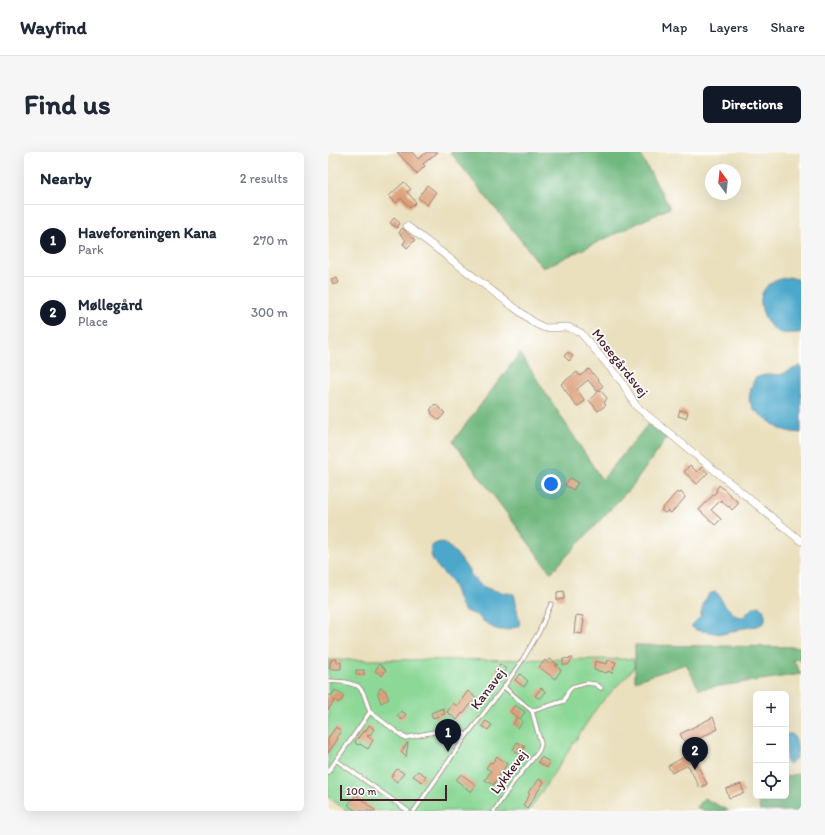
<!DOCTYPE html>
<html lang="en">
<head>
<meta charset="utf-8">
<style>
  :root { --surface:#fff; --page:#f6f6f7; --text:#1f2937; --muted:#747a83; --line:#e0e1e3; --accent:#111827 }
  body { margin:0; font-family:Itim,sans-serif; background:var(--page); color:var(--text) }
  .controls { position:absolute; right:12px; bottom:12px; display:grid; overflow:hidden; border-radius:6px; box-shadow:0 4px 16px #0002 }
  .controls button { width:36px; height:36px; display:grid; place-items:center; padding:0; border:0; border-bottom:1px solid var(--line); background:var(--surface); color:var(--text); font:20px sans-serif }
  .compass { position:absolute; left:377px; top:12px; width:36px; height:36px; border-radius:50%; background:var(--surface); box-shadow:0 4px 16px #0002; rotate:345deg }
  .scale { position:absolute; left:12px; bottom:10px; width:107px; box-sizing:border-box; padding-left:4px; border:2px solid #4a1f2b; border-top:0; font-size:11px; line-height:14px; white-space:nowrap; color:#4a1f2b; -webkit-text-stroke:3px #fff; paint-order:stroke }
  .you { position:absolute; left:223px; top:332px; width:14px; height:14px; margin:-10px; border:3px solid #fff; border-radius:50%; background:#1a73e8; box-shadow:0 0 0 6px #1a73e833 }
  .badge { display:grid; place-items:center; width:26px; height:26px; border-radius:50%; background:var(--accent); color:#fff; font-size:13px; font-weight:700 }
  .pin { position:absolute; translate:-50% -33px; filter:drop-shadow(0 1px 2px #0008) }
  .pin::after { content:''; position:absolute; top:21px; width:14px; height:12px; background:inherit; clip-path:polygon(0 0,100% 0,50% 100%) }
  .list { margin:0; padding:0; list-style:none }
  h2 { display:flex; justify-content:space-between; align-items:center; height:52px; margin:0; padding:0 16px; font-size:17px }
  h2 small { font-size:13px; font-weight:400; color:var(--muted) }
  .list li { display:grid; grid-template-columns:26px 1fr auto; gap:12px; align-items:center; box-sizing:border-box; height:72px; padding:0 16px; border-top:1px solid var(--line) }
  .list b { display:block; font-size:15px; white-space:nowrap }
  .list p { margin:0; font-size:13px; white-space:nowrap; color:var(--muted) }
  .list em { font-size:13px; font-style:normal; color:var(--muted) }
  .icon { flex:none; width:22px; height:22px; fill:none; stroke:currentColor; stroke-width:2; stroke-linecap:round; stroke-linejoin:round }
  .map { position:relative; flex:none; width:473px; height:659px; overflow:hidden; border-radius:6px }
  header { display:flex; align-items:center; gap:24px; box-sizing:border-box; height:56px; padding:0 20px; background:var(--surface); border-bottom:1px solid var(--line) }
  header strong { font-size:19px }
  nav { display:flex; gap:22px; margin-inline-start:auto; font-size:14px }
  .intro { display:flex; align-items:center; justify-content:space-between; box-sizing:border-box; height:96px; padding:0 24px }
  h1 { margin:0; font-size:28px }
  .button { padding:10px 18px; border-radius:6px; background:var(--accent); color:#fff; font-size:14px; font-weight:700 }
  main { display:flex; gap:24px; padding:0 24px }
  aside { flex:1; background:var(--surface); border-radius:6px; box-shadow:0 4px 16px #0002 }
  .map>svg:first-child { display:block }
  .green { fill:#8cd896; stroke:#6b7c60 }
  .forest { fill:#71b87f; stroke:#5e6c55 }
  .water { fill:#4ca8ca; stroke:#4b647a }
  .building { fill:#db9e76 }
  .lines { fill:none; stroke-linecap:round; stroke-linejoin:round }
  .lane-casing { stroke:#9a8074; stroke-width:5 }
  .street-casing { stroke:#9a8074; stroke-width:8 }
  .lane { stroke:#fff; stroke-width:3.5 }
  .street { stroke:#fff; stroke-width:7 }
  .labels { text-anchor:middle; dominant-baseline:central; stroke-width:3.5; stroke-linejoin:round; paint-order:stroke }
  .street-label { font-size:14px; fill:#4a1f2b; stroke:#fff }
</style>
</head>
<body>
<header>
<strong>Wayfind</strong>
<nav><a>Map</a><a>Layers</a><a>Share</a></nav>
</header>
<div class="intro"><h1>Find us</h1><a class="button">Directions</a></div>
<main>
<aside>
<h2>Nearby<small>2 results</small></h2>
<ul class="list">
<li><span class="badge">1</span><div><b>Haveforeningen Kana</b><p>Park</p></div><em>270 m</em></li>
<li><span class="badge">2</span><div><b>Møllegård</b><p>Place</p></div><em>300 m</em></li>
</ul>
</aside>
<div class="map">
<svg width="473" height="659" viewBox="0 0 473 659">
  <rect width="100%" height="100%" fill="#fff"/>
  <filter id="ink" filterUnits="userSpaceOnUse"><feTurbulence type="fractalNoise" baseFrequency=".025" numOctaves="2"/><feDisplacementMap in="SourceGraphic" scale="8" xChannelSelector="R" yChannelSelector="G"/><feConvolveMatrix kernelMatrix="1 2 1 2 8 2 1 2 1" color-interpolation-filters="sRGB"/></filter>
  <filter id="wash" filterUnits="userSpaceOnUse"><feTurbulence type="fractalNoise" baseFrequency=".012" numOctaves="4" result="noise"/><feDisplacementMap in="SourceGraphic" scale="16" xChannelSelector="R" yChannelSelector="G"/><feGaussianBlur stdDeviation="0.9" result="paint"/><feColorMatrix in="noise" values="0 0 0 0 0 0 0 0 0 0 0 0 0 0 0 0 0 1.4 0 .05"/><feComposite in="paint" operator="in"/></filter>
  <g filter="url(#wash)">
    <rect width="100%" height="100%" fill="#eae0be"/>
    <path class="green" d="M305,507l2,8 -37,39 -69,105h-182l-19,-14v-137z"/>
    <g class="forest">
      <path d="M122,0h189l31,56 -127,60z"/>
      <path d="M192,201l82,127 47,-57 18,14 -33,47 -83,89 -98,-132z"/>
      <path d="M307,493l166,2v12h-8l8,15 -102,15 -13,-25 -51,17z"/>
      <path d="M469,622h4v37h-41l-2,-15h28v-20z"/>
      <path d="M376,646l25,13h-24l-9,-4z"/>
    </g>
    <g class="water">
      <path d="M462,125l11,4v51l-2,1c-8,0 -17,2 -24,-3 -5,-3 -9,-10 -11,-15 -6,-14 -4,-27 11,-34 4,-2 10,-3 15,-4z"/>
      <path d="M472,214h1v67l-9,-1 -12,-3 -26,-19 -5,-10 2,-12 4,-10 13,-4 12,1z"/>
      <path d="M114,390c8,5 15,11 20,19 6,7 9,16 16,22 10,8 24,9 36,11 2,6 2,10 3,16 1,6 3,10 2,16 -15,5 -21,7 -34,-4 -3,-1 -5,-4 -7,-6 -4,-3 -11,-3 -14,-6 -6,-7 -7,-20 -13,-28 -8,-11 -23,-20 -20,-36l6,-3z"/>
      <path d="M387,440l4,3 4,8 13,13 7,1 9,-9 7,-2 4,3 2,6v5l-1,3 -7,3 -18,3 -8,3 -9,2 -26,-4 -5,-4 9,-9 4,-15 5,-8z"/>
      <path d="M458,582h6c5,6 7,15 4,23 -1,3 -4,5 -6,7l-4,-1z"/>
    </g>
    <g id="blocks">
      <g class="building">
        <path d="M69,0h15l6,7 9,-7h11l-15,12 2,2 -8,8z"/>
        <path d="M76,30l7,7 -4,3 9,10 -6,6 -9,-10 -5,5 -7,-7z"/>
        <path d="M99,33l9,7 -9,13 -9,-7z"/>
        <path d="M66,66l6,5 -3,5 -7,-5z"/>
        <path d="M74,76l13,12 -8,8 -4,-4 3,-4 -7,-7z"/>
        <path d="M9,126l2,5 -6,2 -2,-5z"/>
        <path d="M240,200l5,4 -4,5 -5,-5z"/>
        <path d="M261,217l14,17 -6,5 -9,-11 -11,9 8,12 -8,6 -16,-23 16,-12 3,4z"/>
        <path d="M272,238l7,8 -3,5 2,2 -8,6 -9,-11z"/>
        <path d="M107,252l10,9 -6,7 -8,-7 1,-2 -2,-1z"/>
        <path d="M352,258l8,2 -2,6 -8,-2z"/>
        <path d="M362,313l7,7 5,-5 6,6 -11,11 -13,-12z"/>
        <path d="M242,326l8,5 -5,7 -8,-5z"/>
        <path d="M391,333l20,18 -7,7 -3,-4 -1,1 -7,-7 -10,10 10,9 -6,6 -16,-15 18,-19 -1,-1z"/>
        <path d="M349,340l2,2 2,-2 4,5 -1,2 -13,14 -3,-2 -3,2 -4,-3z"/>
        <path d="M236,439v8l-7,1v-8z"/>
        <path d="M248,463l7,1v4h1l-2,14 -8,-1z"/>
        <path d="M245,506l-5,7h-5v-6z"/>
        <path d="M4,507h5v4l4,-1v7h-11v-8h2z"/>
        <path d="M222,507l9,6h-4l6,5 -6,9 -16,-12 6,-7 3,2z"/>
        <path d="M280,508l8,2 -4,11 -4,-2 -1,2 -13,-3 1,-9 12,3z"/>
        <path d="M51,512l7,6 -4,6 -7,-5z"/>
        <path d="M172,512l6,5 -4,7 -7,-4z"/>
        <rect x="28" y="518" width="8" height="5"/>
        <path d="M192,522l8,7 -4,6 -9,-7z"/>
        <path d="M52,536l5,2 4,9 -8,4 -3,-9z"/>
        <path d="M213,536l5,4 -6,7 -5,-3z"/>
        <path d="M7,538l9,6 -3,5h-1l-2,2 -3,-3 -7,10v-16l3,2z"/>
        <path d="M140,539l8,7 -13,16 -1,-1 -5,7 -10,-8 6,-9 4,3z"/>
        <path d="M187,553l10,7 -5,7 -10,-7z"/>
        <path d="M115,556l2,6 -12,4 -2,-5z"/>
        <path d="M73,559l5,3 -4,6 -5,-4z"/>
        <path d="M189,565l6,4 -5,7 -5,-4z"/>
        <path d="M385,565l5,12 -32,16 -6,-11z"/>
        <path d="M158,569l6,4 -4,5 -6,-4z"/>
        <path d="M41,573l5,4 -4,6 -3,1 6,4 -5,9 -8,-5 -1,1 -3,-1 -1,-3 3,-4v1l5,-7 2,1z"/>
        <path d="M8,575l5,4 -5,7 2,1 -10,14v-15z"/>
        <path d="M117,585l5,4 -4,5 -5,-4z"/>
        <path d="M80,590l-2,15 -5,-5z"/>
        <path d="M189,590l8,5 -5,8 -7,-5z"/>
        <path d="M363,601l16,31 -7,4 -12,-23 -16,8 -4,-7z"/>
        <path d="M169,604l10,8 -14,21 -8,-5 6,-9 -5,-3 4,-6 2,1z"/>
        <path d="M213,605l9,5 -3,6 -9,-6z"/>
        <path d="M69,617l7,4 -7,9 -6,-5z"/>
        <path d="M90,619l8,5 -4,6 -9,-6z"/>
        <path d="M133,622l15,11 -5,7 -15,-12z"/>
        <path d="M211,627l5,3 -17,26 -4,-3 7,-11 -2,-1 3,-5h2z"/>
        <path d="M413,632l3,9 -15,5 -3,-9z"/>
        <path d="M28,643l20,16h-20l-8,-6z"/>
      </g>
    </g>
  </g>
  <g filter="url(#ink)">
    <use href="#blocks" fill-opacity="0" stroke="#9a8074" stroke-width="1"/>
    <g class="lines">
      <g class="lane-casing">
        <g id="lane">
          <path d="M0,529l17,1 13,4 5,6 7,20 35,26 48,-10 14,7"/>
          <path d="M204,559l32,-10 4,-9 4,-5 15,-4 8,1 6,4"/>
          <path d="M8,608l72,51"/>
          <path d="M0,620l42,-60"/>
          <path d="M86,659l53,-76 37,-48 19,-28 16,-27 12,-28"/>
          <path d="M166,659l18,-27 27,-33 2,-7 -9,-33 -28,-24"/>
        </g>
      </g>
      <g class="street-casing">
        <path id="street" d="M79,74l129,98 9,4 23,-1 13,6 41,49 14,24 165,135"/>
      </g>
      <use href="#lane" class="lane"/>
      <use href="#street" class="street"/>
    </g>
  </g>
  <g class="labels">
    <g class="street-label">
      <text transform="translate(292 211) rotate(52)">Mosegårdsvej</text>
      <text transform="translate(160 537) rotate(-53)">Kanavej</text>
      <text transform="translate(181 620) rotate(-53)">Lykkevej</text>
    </g>
  </g>
</svg>
<div class="controls">
<button>+</button>
<button>−</button>
<button><svg class="icon" aria-label="locate" viewBox="0 0 24 24"><circle cx="12" cy="12" r="6"/><path d="M12 2v4M12 18v4M2 12h4M18 12h4"/></svg></button>
</div>
<svg class="compass" viewBox="-18 -18 36 36"><path d="M0-13l5 13h-10z" fill="#e53935"/><path d="M0 13l5-13h-10z" fill="#747a83"/></svg>
<div class="scale">100 m</div>
<div class="you"></div>
<div class="pin badge" style="left:120px;top:600px">1</div>
<div class="pin badge" style="left:367px;top:618px">2</div>
</div>
</main>
</body>
</html>
